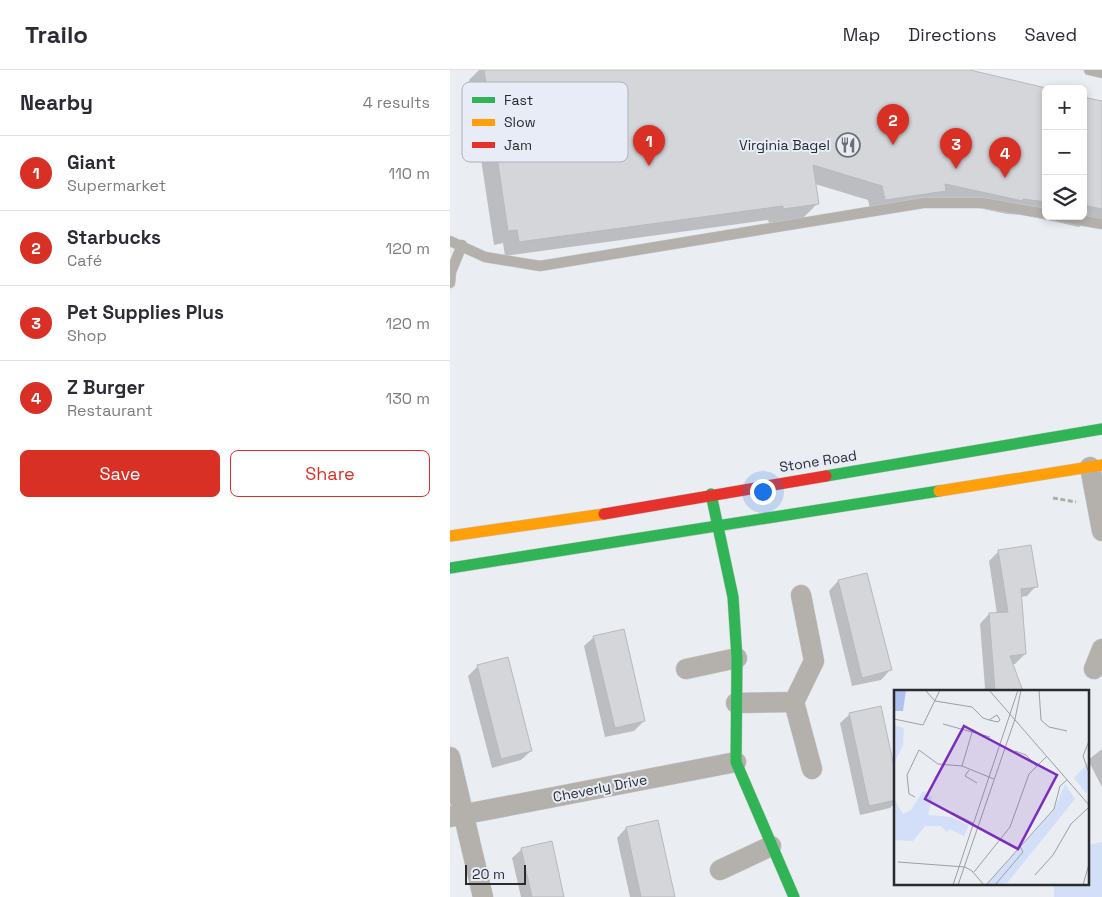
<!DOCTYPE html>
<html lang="en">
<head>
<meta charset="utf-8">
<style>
  :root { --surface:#fff; --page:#f2f2f3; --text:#2b2b33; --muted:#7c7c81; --line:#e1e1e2; --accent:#d93025 }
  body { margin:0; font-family:"Space Grotesk",sans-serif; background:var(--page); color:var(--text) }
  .controls { position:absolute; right:15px; top:15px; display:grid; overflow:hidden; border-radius:8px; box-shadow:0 2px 8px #0003 }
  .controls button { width:45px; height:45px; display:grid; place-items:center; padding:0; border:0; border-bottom:1px solid var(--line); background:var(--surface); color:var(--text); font:25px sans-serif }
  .scale { position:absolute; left:15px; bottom:12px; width:61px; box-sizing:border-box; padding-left:5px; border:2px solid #292b2f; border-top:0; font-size:14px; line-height:18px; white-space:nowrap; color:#292b2f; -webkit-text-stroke:4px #e7ecf6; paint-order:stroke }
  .you { position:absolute; left:312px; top:421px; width:18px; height:18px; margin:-12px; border:4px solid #fff; border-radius:50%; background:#1a73e8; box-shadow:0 0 0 8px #1a73e833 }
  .badge { display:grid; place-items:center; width:32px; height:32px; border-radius:50%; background:var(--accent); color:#fff; font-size:16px; font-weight:700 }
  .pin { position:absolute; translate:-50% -41px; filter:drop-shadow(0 1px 2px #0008) }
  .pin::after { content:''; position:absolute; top:26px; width:18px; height:15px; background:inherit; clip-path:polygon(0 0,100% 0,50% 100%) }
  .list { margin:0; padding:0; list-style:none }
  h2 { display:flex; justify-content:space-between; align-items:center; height:65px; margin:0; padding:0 20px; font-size:21px }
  h2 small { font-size:16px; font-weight:400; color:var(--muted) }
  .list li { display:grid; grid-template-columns:32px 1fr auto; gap:15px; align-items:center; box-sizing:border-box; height:75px; padding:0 20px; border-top:1px solid var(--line) }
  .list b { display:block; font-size:19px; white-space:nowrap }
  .list p { margin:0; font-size:16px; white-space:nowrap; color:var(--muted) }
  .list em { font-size:16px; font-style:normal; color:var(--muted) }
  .actions { display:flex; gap:10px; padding:15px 20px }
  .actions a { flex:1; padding:11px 0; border:1px solid var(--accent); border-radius:8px; text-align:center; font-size:18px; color:var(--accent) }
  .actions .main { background:var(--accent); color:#fff }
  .icon { flex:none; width:28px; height:28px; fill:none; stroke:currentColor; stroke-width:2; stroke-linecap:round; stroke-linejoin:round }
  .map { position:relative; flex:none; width:652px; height:827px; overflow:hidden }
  header { display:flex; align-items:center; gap:30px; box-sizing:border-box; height:70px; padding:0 25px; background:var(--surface); border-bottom:1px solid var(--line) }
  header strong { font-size:24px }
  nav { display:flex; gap:28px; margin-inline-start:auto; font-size:18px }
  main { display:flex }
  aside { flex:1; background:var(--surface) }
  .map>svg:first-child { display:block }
  .green { fill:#d3dff9 }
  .shadow { fill:#0003 }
  .building { fill:#d4d6da; stroke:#b6b9bd }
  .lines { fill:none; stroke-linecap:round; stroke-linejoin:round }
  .lane-casing { stroke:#c8cbce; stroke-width:11 }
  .street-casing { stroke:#c8cbce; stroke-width:21 }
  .fast-casing { stroke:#c8cbce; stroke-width:12 }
  .slow-casing { stroke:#c8cbce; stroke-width:12 }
  .jam-casing { stroke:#c8cbce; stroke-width:12 }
  .path { stroke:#adaca9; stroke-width:3; stroke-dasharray:5 2.5; stroke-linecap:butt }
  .lane { stroke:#b4b1ac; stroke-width:10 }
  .street { stroke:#b4b1ac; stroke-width:20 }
  .fast { stroke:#30b455; stroke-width:11 }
  .slow { stroke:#ff9f0a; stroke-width:11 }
  .jam { stroke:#e5322d; stroke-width:11 }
  .labels { text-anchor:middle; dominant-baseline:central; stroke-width:4; stroke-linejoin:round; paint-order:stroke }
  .poi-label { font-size:14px; fill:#292b2f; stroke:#e7ecf6; text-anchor:end }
  .street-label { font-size:14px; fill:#292b2f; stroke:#e7ecf6 }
  .inset-road { fill:none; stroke:#9d9fa4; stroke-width:1 }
  .view { fill:#7b2cbf; fill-opacity:0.15; stroke:#7b2cbf; stroke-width:2.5 }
  .inset-edge { fill:none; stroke:#292b2f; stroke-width:2.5 }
  .key { fill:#e7ecf6; stroke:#aeb2ba; stroke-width:1 }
  .key-label { font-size:14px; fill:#292b2f }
</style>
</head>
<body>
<header>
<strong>Trailo</strong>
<nav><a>Map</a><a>Directions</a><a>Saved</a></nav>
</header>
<main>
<aside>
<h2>Nearby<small>4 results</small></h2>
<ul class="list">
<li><span class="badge">1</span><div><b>Giant</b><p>Supermarket</p></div><em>110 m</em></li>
<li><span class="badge">2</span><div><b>Starbucks</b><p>Café</p></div><em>120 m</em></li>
<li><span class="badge">3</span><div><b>Pet Supplies Plus</b><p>Shop</p></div><em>120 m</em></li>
<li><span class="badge">4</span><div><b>Z Burger</b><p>Restaurant</p></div><em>130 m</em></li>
</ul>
<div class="actions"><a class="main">Save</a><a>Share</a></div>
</aside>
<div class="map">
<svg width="652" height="827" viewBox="0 0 652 827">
  <rect width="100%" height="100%" fill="#eaedf2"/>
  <path class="green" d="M652,772v55h-48v-14h34v-38z"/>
  <g class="shadow">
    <path d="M29,0h485l82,19v127h37v-118l19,5v123l-18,-4 -5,5 -54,-12 -18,-1 -71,-15 -65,15 -3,-14 -53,-16 3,19 -15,15 -34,5 -1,-3 -263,36 -2,-13 -9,2 -25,-165z"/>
    <path d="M549,481l37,35 -9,10 -7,1 5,57 -10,10h-3l9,27h-39l3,-3 -5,-64 9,-10h8l-8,-53z"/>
    <path d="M388,511l52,89 -9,10 -29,6 -23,-95z"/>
    <path d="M144,567l50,84 -10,10 -29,6 -21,-91z"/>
    <path d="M28,596l53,85 -10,9 -29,8 -24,-92z"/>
    <path d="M400,644l46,68v20l-6,6 -30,7 -20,-92z"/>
    <path d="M652,679v38l-14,-27z"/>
    <path d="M207,752l16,75h-43l-13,-59 9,-10z"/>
    <path d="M72,779l41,48h-42l-9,-39z"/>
  </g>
  <g class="building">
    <path d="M34,0h486l76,18v114l-23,-3v2l-78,-17 1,7 -61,9 -3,-14 -69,-21 6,39 -36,5v-3l-264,36 -2,-12 -9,1z"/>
    <path d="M633,27l19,4v108l-19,-4z"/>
    <path d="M581,475l7,42 -17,2 5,65 -16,2 13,35h-28l-6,-78 19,-1 -10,-62z"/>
    <path d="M417,503l25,97 -30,8 -24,-98z"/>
    <path d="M174,559l21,92 -30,7 -22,-92z"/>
    <path d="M58,587l24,94 -31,8 -24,-94z"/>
    <path d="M431,636l15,70v24l-27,6 -20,-93z"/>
    <path d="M208,750l17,77h-34l-15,-70z"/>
    <path d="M102,771l12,56h-32l-11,-49z"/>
  </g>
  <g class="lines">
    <g class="lane-casing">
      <g id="lane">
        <path d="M639,0l13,3"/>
        <path d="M607,146l45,8"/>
        <path d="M0,171l35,16 55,9 383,-63h60l63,11"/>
        <path d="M0,213l1,-11 11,-27"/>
      </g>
    </g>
    <g class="street-casing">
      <g id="street">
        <path d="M640,397l12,64"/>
        <path d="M236,599l51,-11"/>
        <path d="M644,599l8,-20"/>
        <path d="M344,632l18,67"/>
        <path d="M286,633l58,-1 20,-41 -13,-66"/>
        <path d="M0,687l33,140"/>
        <path d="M0,747l286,-55"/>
        <path d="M270,800l51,-24"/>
      </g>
    </g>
    <g class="fast-casing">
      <g id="fast">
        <path d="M376,406l276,-47"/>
        <path d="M261,424l22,103 4,61 -1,104 58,135"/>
        <path d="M0,498l489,-77"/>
      </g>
    </g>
    <g class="slow-casing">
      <g id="slow">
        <path d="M489,421l163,-26"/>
        <path d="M0,466l154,-22"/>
      </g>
    </g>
    <g class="jam-casing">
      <path id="jam" d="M154,444l222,-38"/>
    </g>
    <path class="path" d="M603,428l23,4"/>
    <use href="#lane" class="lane"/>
    <use href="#street" class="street"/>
    <use href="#fast" class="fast"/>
    <use href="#slow" class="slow"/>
    <use href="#jam" class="jam"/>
  </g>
  <defs>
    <g id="restaurant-ring" transform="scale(1.25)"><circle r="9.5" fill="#e7ecf6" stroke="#6d6f73" stroke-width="1.5"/><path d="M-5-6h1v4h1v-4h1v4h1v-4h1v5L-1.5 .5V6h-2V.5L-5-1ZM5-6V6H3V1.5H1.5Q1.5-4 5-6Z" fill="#6d6f73"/></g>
  </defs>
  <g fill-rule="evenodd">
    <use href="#restaurant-ring" x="398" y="75"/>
  </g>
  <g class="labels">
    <g class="poi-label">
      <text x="380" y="75">Virginia Bagel</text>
    </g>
    <g class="street-label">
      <text transform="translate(368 391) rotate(-9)">Stone Road</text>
      <text transform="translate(150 718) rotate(-11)">Cheverly Drive</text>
    </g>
  </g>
  <g transform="translate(444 620)">
    <rect width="195" height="195" fill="#eaedf2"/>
    <path d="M0,35l10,3 -1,17 -9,19zM195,72v27l-3,4 -12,-15zM171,94l10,15 -68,84 -21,2 68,-75zM29,101l9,6 -4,18 23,2 18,8 -5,11 -15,-7 -2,3 -6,-6h-16l-12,15 -19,-1v-41l9,15 8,-4z" fill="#d3dff9"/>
    <path d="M0,0h12l-3,21h-9z" fill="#aec2ef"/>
    <path class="inset-road" d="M31,0l10,11 37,6 11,11 6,2 9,2 2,-2 -3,-5 -8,5M95,0l100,115M145,0l2,30 8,7 18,4M0,29l29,6 17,-35M49,34l47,13M195,51l-6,15 6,17M121,61l11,4 10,11M68,76l11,-37M75,80l-4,6 12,7M21,107l-6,-3 -2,-19 12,-25 19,14 24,2 32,13M57,122l22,11M4,172l67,5 7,4 12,14M80,182l36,-45 19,-53 18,-18M141,185l18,-20 18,-31 18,-17M59,195l65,-195M64,195l57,-166 6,-29M92,195l68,-76 6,-23 7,-6M101,195l28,-33 -3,-6M189,195l6,-21"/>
    <path class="view" d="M70,36l93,49 -39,74 -93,-50z"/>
    <rect width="195" height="195" class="inset-edge"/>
  </g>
  <rect x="12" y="12" width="166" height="80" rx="8" class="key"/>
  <rect x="22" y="27" width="23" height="6" fill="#30b455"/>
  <rect x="22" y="49" width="23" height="7" fill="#ff9f0a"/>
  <rect x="22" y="72" width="23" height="6" fill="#e5322d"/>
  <g class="key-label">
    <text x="54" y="35">Fast</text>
    <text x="54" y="57">Slow</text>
    <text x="54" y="80">Jam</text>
  </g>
</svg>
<div class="controls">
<button>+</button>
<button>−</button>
<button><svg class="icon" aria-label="layers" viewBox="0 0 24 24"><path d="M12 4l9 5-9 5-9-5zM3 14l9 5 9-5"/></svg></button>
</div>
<div class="scale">20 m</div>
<div class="you"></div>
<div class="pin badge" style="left:199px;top:96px">1</div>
<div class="pin badge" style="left:443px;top:75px">2</div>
<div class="pin badge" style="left:506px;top:99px">3</div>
<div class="pin badge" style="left:555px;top:108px">4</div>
</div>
</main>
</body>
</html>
